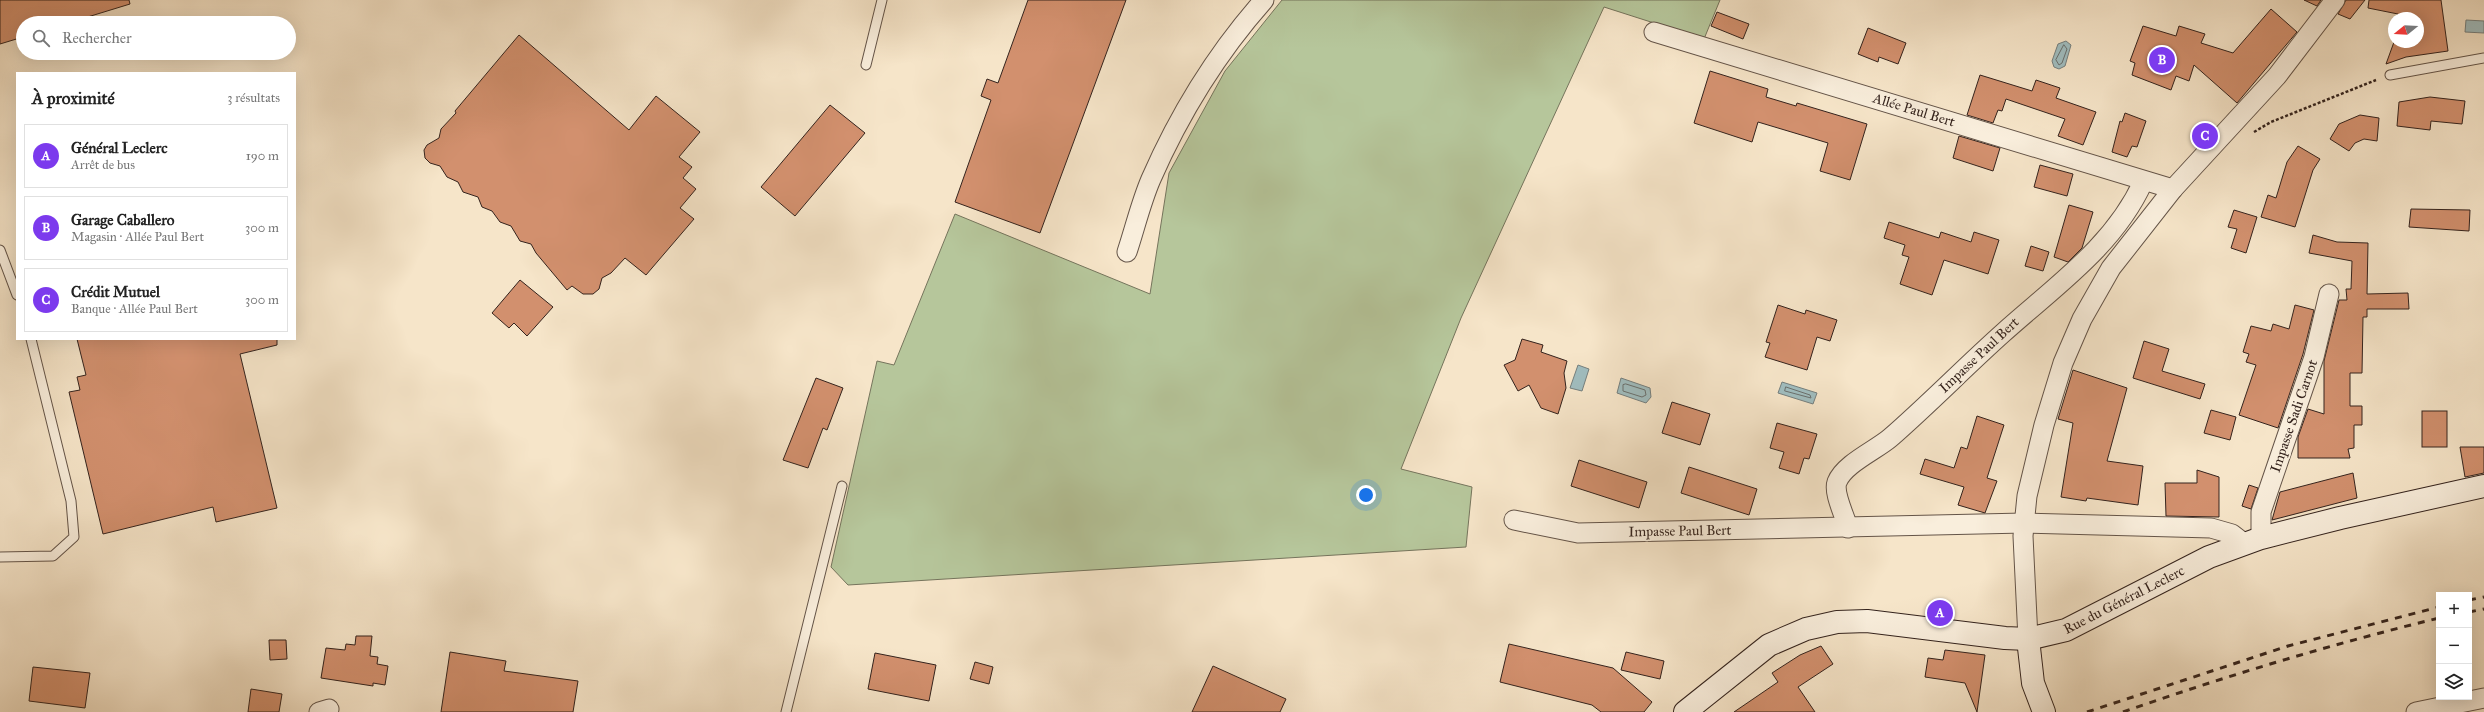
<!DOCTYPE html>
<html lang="fr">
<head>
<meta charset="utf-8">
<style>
  :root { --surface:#fff; --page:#f6f6f6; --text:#222; --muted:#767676; --line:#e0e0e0; --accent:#7c3aed }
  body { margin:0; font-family:"IM FELL Great Primer",serif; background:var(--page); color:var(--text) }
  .controls { position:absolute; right:12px; bottom:12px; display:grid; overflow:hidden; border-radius:0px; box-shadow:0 4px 16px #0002 }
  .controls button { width:36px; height:36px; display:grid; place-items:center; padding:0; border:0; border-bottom:1px solid var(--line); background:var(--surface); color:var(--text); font:20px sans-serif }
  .compass { position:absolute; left:2388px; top:12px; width:36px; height:36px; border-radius:50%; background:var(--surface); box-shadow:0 4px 16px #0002; rotate:252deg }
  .you { position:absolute; left:1366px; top:495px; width:14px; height:14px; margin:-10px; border:3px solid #fff; border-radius:50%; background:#1a73e8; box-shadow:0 0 0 6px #1a73e833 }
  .badge { display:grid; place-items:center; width:26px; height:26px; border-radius:50%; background:var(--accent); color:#fff; font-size:13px; font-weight:700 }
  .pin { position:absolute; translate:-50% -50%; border:2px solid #fff; box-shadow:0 1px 4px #0006 }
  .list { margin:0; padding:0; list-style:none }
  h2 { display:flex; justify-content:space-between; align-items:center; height:52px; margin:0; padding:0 16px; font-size:17px }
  h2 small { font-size:13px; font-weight:400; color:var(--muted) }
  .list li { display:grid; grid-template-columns:26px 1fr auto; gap:12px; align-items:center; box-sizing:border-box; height:64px; margin:0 8px 8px; padding:0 8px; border:1px solid var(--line); border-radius:0px }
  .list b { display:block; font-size:15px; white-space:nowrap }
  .list p { margin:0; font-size:13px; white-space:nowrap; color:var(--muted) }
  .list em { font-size:13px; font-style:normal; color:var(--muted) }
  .icon { flex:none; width:22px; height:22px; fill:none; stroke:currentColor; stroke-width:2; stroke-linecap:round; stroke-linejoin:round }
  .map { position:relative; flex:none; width:2484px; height:712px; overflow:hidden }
  .search { position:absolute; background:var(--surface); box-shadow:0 4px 16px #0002; left:16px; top:16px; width:280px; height:44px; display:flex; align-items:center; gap:10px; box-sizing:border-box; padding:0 14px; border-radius:22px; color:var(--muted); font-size:15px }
  .panel { position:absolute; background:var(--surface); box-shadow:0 4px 16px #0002; left:16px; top:72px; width:280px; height:268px; border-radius:0px }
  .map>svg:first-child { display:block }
  .green { fill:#b6c69b; stroke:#75745c }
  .water { fill:#a0bdbf; stroke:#757f7e }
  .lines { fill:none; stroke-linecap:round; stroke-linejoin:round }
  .shore { stroke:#6a706e; stroke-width:1 }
  .building { fill:#d2906e; stroke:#34231d }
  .lane-casing { stroke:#645448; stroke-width:11 }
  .street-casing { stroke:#645448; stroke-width:21 }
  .secondary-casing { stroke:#34231d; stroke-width:24 }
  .path { stroke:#34231d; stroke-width:2.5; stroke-dasharray:3 2; stroke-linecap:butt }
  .lane { stroke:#f9eedc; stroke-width:9 }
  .street { stroke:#f9eedc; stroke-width:19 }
  .secondary { stroke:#f9eedc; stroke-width:22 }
  .rail { stroke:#34231d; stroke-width:3; stroke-dasharray:7 7; stroke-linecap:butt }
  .labels { text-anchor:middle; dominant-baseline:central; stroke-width:3.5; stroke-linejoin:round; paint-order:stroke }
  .street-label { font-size:14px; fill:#34231d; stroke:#f9eedc }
</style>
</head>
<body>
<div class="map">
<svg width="2484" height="712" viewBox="0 0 2484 712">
  <rect width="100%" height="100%" fill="#f6e5c9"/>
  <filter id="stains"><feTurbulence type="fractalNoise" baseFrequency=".005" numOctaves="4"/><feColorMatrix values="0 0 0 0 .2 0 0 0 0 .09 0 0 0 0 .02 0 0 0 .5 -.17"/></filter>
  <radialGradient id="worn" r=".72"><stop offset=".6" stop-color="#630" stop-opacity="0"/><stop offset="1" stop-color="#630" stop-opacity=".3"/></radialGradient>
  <path class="green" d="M1282,0h438l-16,39 -100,-32 -143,311 -60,151 71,18 -6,60 -618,38 -17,-18 46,-206 17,4 61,-151 195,80 19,-121 56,-102z"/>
  <g class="water">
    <path d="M2466,20l18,1v12l-19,-1z"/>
    <path d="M2066,41l5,4 -6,21 -6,3 -5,-2 -2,-6 6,-17z"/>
    <path d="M1578,365l11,4 -7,22 -12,-3z"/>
    <path d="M1621,378l29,10 1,9 -5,6 -29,-10z"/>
    <path d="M1782,382l35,11 -4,11 -35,-11z"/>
  </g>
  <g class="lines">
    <g class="shore">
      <path d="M2064,45l3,4 -5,14 -3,2 -3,-5z"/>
      <path d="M1626,384l19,6 1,5 -4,2 -19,-6v-6z"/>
      <path d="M1786,387l24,8 1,3 -26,-7z"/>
    </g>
  </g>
  <g class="building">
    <path d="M0,0h129l1,4 -62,19h-45v14l-23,7z"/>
    <path d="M1028,0h98l-86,233 -85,-31 36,-102 -10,-4 6,-17 11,4z"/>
    <path d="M2304,0h17l-4,6z"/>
    <path d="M2346,0h19l-15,19 -12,-5z"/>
    <path d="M2369,0h72l7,51 -42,6 -20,7 8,-22h24v-24h-22l2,-4 -30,-6z"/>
    <path d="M2271,9l26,23 -60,71 -43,-38 -5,16 -13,-5 -5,14 -39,-15 3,-12 -5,-2 13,-35 33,10 3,-10 26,8 -4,9 32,10z"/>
    <path d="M1717,12l32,12 -6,15 -32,-13z"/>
    <path d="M1868,28l38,15 -8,21 -19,-7 -1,5 -20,-8z"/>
    <path d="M519,35l110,95 27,-34 44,36 -21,25 13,10 -9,11 13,11 -16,19 14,11 -48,56 -21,-17 -14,15 -9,5 -3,11 -6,5h-10l-11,-8 -5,4 -31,-37 -5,-9 -11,-3 -9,-15 -11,-4 -8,-11 -10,-4 -4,-10 -15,-5 -5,-10 -11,-5 -7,-11 -10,-3 -5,-5 -1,-8 3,-5 12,-7 2,-9 15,-16 -1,-2z"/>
    <path d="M1710,71l58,18 -2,8 30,9 1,-3 70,21 -17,56 -30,-9 8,-28 -70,-21 -6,20 -58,-19z"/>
    <path d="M1980,75l52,16 4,-11 24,8 -4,10 40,14 -13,33 -25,-9 7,-17 -59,-20 -4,12 -4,-1 -5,13 -26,-8z"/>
    <path d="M2430,97l35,4 -3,23 -31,-3 -1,9 -33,-4 2,-24z"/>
    <path d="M830,105l35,28 -70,83 -34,-29z"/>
    <path d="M2125,113l21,8 -9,26 -5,-1 -5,11 -15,-5 8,-31 2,1z"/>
    <path d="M2360,115l19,3 -2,23 -13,-2 -9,4 -6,8 -19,-12 9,-15z"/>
    <path d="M1959,136l41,12 -7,23 -40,-13z"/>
    <path d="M2298,146l22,13 -7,11 -18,57 -34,-10 7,-22 8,3 11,-36z"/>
    <path d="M2040,165l33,9 -6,22 -33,-9z"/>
    <path d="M2069,205l24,7 -11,36 -14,14 -14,-5z"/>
    <path d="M2411,209l59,1 -1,21 -60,-4z"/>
    <path d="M2234,210l23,7 -11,36 -15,-5 6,-19 -9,-2z"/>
    <path d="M1889,222l50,16 2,-6 30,10 3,-10 25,8 -11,34 -44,-14 -12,35 -32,-11 9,-27 -7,-2 3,-10 -21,-7z"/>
    <path d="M2313,235l24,7 31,1 -1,51 41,-1 1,16h-42v8h-4l-1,56h-12v33h12v19h-8v23l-6,1 2,9h-52v-21l10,-28 16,5v-53l15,-61h8l-1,-11h5l1,-28 -43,-8z"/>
    <path d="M2031,246l18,6 -6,19 -18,-5z"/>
    <path d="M520,280l33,27 -26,29 -13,-13 -5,5 -17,-15z"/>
    <path d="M1778,305l27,9 1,-4 31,10 -7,21 -13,-4 -10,33 -42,-13 5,-14 -4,-1z"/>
    <path d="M2295,305l19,5 -11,44 -25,74 -39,-13 17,-50 -10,-3 3,-8 -6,-2 8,-26 20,5 2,-7 16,5z"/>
    <path d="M77,339h200v6l-37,9 37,154 -61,14 -3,-15 -110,27 -34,-142 11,-2 -3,-13 9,-2z"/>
    <path d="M1522,339l21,6 -2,7 26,9 -3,12 2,15 -8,26 -17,-6 -12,-23 -11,6 -14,-26 11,-5z"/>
    <path d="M2144,341l25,8 -7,22 43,13 -5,15 -67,-21z"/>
    <path d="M2073,370l54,18 -20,73 36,5 -5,39 -51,-7 -1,3 -25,-4 12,-74 -15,-4z"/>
    <path d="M816,378l27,10 -16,42 -4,-2 -15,40 -25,-8z"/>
    <path d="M1672,402l38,12 -10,31 -38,-12z"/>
    <path d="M2211,410l25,7 -6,23 -26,-7z"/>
    <rect x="2422" y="411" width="25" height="36"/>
    <path d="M1977,416l27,9 -17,53 10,3 -12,32 -27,-8 6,-18 -44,-13 5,-15 29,9 7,-21 6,2z"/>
    <path d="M1777,423l40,11 -8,25 -5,-1 -5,16 -20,-6 5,-16 -14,-4z"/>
    <path d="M2460,447h24v26l-19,4z"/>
    <path d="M1579,460l68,22 -8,26 -68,-22z"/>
    <path d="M1689,467l68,22 -8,26 -68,-22z"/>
    <path d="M2197,470l22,7v40l-53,-1 -1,-33h32z"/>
    <path d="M2353,473l4,25 -85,22 8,-28z"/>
    <path d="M2249,485l9,3 -7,21 -9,-3z"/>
    <path d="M356,636h16l-2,20 8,1 -1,7 11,2 -3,19 -12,-2v3l-52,-8 5,-30 19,2 1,-6 9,1z"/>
    <path d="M269,640h17l1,19 -17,1z"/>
    <path d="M1509,644l104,24 39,34 -8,10h-43l-9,-7 -92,-23z"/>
    <path d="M1821,646l12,18 -35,23 17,25h-81l44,-30 -6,-9 28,-18z"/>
    <path d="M1945,650l40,5 -8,57 -12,-29 -40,-6 3,-19 15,2z"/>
    <path d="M450,652l56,9 -2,10 74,10 -5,31h-132z"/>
    <path d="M1626,652l38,9 -4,18 -39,-9z"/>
    <path d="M875,653l61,12 -7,36 -61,-12z"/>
    <path d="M975,662l18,5 -4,17 -19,-5z"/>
    <path d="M1213,666l73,33 -6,13h-88z"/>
    <path d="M33,667l57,6 -5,35 -56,-7z"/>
    <path d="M251,689l31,5 -3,18h-31z"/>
  </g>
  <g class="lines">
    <g class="lane-casing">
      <g id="lane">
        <path d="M866,65l16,-65"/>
        <path d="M2390,75l94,-17"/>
        <path d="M0,250l17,45"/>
        <path d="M0,557l53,-1 21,-19 -3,-36 -40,-162"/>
        <path d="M786,712l56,-226"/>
      </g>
    </g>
    <g class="street-casing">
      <g id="street">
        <path d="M1654,32l519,157"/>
        <path d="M1127,252c8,-24 14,-50 24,-73 28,-64 66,-126 113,-179"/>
        <path d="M1514,520l64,13 446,-10 187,5 21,6 13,10"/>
        <path d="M1848,528c-3,-12 -15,-35 -11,-46 7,-18 39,-32 53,-44 39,-34 75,-71 113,-105 51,-46 111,-87 140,-151"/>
        <path d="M2261,538v-26l53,-155 15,-63"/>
        <path d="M2028,639l-5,-103 4,-40 17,-71 19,-62 19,-44 29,-51 62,-79 104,-113 58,-76"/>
        <path d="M319,712l10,-3"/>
        <path d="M2416,712l68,-14"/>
      </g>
    </g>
    <g class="secondary-casing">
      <g id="secondary">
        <path d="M2028,639l5,44 11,29"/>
        <path d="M1685,712l84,-67 37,-16 31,-7 30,-1 138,17 23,1 38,-9 143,-73 52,-19 79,-20 144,-32"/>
      </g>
    </g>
    <path class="path" d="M2254,132l17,-10 105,-42"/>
    <use href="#lane" class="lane"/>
    <use href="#street" class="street"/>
    <use href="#secondary" class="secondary"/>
    <g class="rail">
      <path d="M2469,600l15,-3"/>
      <path d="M2469,612l15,-3"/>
      <path d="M2087,712l201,-66 151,-39"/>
      <path d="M2123,712c103,-36 209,-68 316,-94"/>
    </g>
  </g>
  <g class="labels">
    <g class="street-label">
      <text transform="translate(1914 110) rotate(17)">Allée Paul Bert</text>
      <text transform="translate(1979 355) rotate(-43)">Impasse Paul Bert</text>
      <text transform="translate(2294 416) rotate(-71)">Impasse Sadi Carnot</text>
      <text transform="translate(1680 531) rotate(-1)">Impasse Paul Bert</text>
      <text transform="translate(2124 600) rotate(-27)">Rue du Général Leclerc</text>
    </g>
  </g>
  <rect width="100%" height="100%" filter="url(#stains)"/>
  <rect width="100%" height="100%" fill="url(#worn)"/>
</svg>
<div class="controls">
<button>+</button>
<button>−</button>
<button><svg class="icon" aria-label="layers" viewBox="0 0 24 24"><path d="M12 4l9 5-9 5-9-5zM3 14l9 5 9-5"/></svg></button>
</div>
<svg class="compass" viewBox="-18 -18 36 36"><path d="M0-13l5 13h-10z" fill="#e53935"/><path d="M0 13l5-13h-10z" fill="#767676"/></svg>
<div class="you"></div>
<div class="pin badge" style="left:1940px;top:613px">A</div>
<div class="pin badge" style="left:2162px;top:60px">B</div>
<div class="pin badge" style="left:2205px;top:136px">C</div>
<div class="search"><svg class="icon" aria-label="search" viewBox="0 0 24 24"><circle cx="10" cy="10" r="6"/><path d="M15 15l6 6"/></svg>Rechercher</div>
<section class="panel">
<h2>À proximité<small>3 résultats</small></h2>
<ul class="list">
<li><span class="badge">A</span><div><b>Général Leclerc</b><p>Arrêt de bus</p></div><em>190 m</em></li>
<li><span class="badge">B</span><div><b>Garage Caballero</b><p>Magasin · Allée Paul Bert</p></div><em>300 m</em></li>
<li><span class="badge">C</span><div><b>Crédit Mutuel</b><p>Banque · Allée Paul Bert</p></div><em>300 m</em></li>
</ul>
</section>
</div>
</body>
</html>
